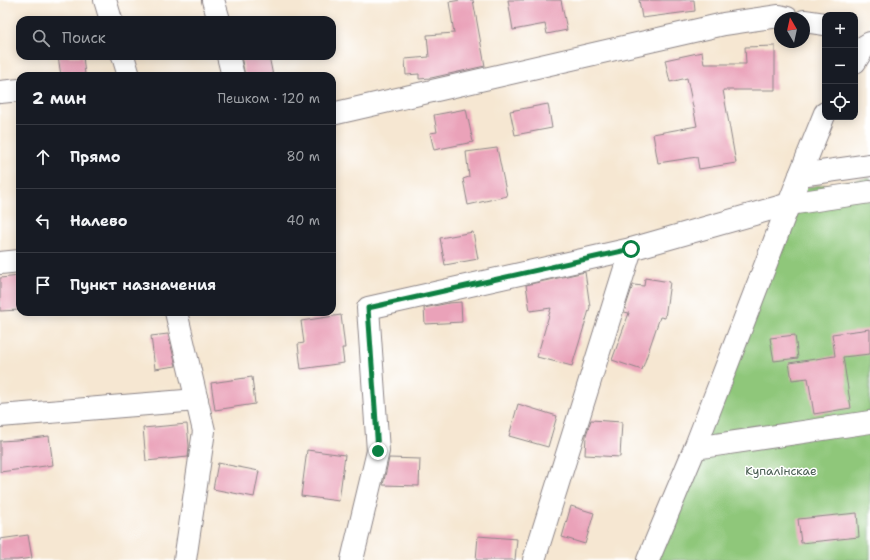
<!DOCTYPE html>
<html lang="ru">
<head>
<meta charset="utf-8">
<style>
  :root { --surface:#171b24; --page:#242831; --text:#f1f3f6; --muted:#9ea1a6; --line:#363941 }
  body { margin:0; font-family:"Shantell Sans",sans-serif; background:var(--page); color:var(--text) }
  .controls { position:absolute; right:12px; top:12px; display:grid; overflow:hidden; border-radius:8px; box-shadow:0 2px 10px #0003 }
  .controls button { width:36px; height:36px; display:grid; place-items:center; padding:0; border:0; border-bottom:1px solid var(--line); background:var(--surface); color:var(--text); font:20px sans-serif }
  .compass { position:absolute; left:774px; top:12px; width:36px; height:36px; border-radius:50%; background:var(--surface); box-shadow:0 2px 10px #0003; rotate:351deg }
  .stop { position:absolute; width:12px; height:12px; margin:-9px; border:3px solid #0b8043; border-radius:50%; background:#fff }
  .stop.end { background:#0b8043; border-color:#fff; box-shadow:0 1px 4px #0008 }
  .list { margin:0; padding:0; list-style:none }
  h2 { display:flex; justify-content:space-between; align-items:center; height:52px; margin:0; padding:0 16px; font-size:17px }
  h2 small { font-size:13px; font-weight:400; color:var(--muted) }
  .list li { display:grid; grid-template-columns:26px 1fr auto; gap:12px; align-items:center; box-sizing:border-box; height:64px; padding:0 16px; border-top:1px solid var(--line) }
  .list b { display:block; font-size:15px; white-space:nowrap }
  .list em { font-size:13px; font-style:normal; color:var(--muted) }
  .icon { flex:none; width:22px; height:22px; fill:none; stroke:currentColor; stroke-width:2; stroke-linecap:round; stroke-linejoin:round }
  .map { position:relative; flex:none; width:870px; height:560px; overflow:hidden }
  .search { position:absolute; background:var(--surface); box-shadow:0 2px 10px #0003; left:16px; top:16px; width:320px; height:44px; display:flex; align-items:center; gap:10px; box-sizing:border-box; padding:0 14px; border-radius:12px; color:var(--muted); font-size:15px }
  .panel { position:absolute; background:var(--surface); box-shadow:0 2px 10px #0003; left:16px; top:72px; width:320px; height:244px; border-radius:12px }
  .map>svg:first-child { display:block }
  .green { fill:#8fc77a; stroke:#58745a }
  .building { fill:#eaa2b9 }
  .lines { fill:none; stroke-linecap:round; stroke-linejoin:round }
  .minor-casing { stroke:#8c8486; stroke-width:24 }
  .minor { stroke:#fff; stroke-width:22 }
  .route { stroke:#0b8043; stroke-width:5 }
  .labels { text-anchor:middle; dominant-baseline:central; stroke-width:3; stroke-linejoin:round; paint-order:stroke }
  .park-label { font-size:12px; fill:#485c51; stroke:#fff }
</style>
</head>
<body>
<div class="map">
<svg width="870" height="560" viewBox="0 0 870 560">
  <rect width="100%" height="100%" fill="#fff"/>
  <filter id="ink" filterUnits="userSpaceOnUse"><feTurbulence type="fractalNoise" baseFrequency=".025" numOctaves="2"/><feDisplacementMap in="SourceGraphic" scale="8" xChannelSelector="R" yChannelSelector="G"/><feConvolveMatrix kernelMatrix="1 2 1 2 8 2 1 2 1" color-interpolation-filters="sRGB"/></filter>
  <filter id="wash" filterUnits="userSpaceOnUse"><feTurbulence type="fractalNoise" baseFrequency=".012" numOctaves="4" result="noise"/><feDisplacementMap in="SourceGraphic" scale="16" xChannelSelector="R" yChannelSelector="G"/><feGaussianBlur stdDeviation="0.9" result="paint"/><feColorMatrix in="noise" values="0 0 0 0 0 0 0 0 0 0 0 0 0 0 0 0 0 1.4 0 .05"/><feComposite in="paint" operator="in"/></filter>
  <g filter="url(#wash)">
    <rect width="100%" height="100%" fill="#f6e7d2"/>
    <path class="green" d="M870,178v382h-222l147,-371z"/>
    <g id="blocks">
      <g class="building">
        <path d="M460,0h13l12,66 -54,12 -12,1v-5l-13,1 -1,-16 24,-2 -2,-22 27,-2 -5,-31z"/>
        <path d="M508,0h53l6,30 -20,4 -2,-10 -32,6z"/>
        <path d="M639,0h55l1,11 -53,7z"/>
        <path d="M775,46v44h-52l13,73 -37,6 -2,-12 -39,6 -5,-29 44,-8 -10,-48 -17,4 -5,-22 37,-8 2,12h42l-1,-17z"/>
        <path d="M58,56h25l2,19 -24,1z"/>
        <path d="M241,56h28l4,20h-28z"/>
        <path d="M548,104l4,24 -37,7 -5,-24z"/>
        <path d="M466,109l7,33 -39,8 -4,-17 7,-1 -3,-17z"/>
        <path d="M497,148l10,48 -39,9 -5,-26 6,-2 -3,-25z"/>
        <path d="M473,232l5,27 -33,6 -5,-27z"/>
        <path d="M585,272l5,35 -18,59 -35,-9 14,-49 -21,3 -4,-26z"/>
        <path d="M20,276v34l-20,1v-33z"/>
        <path d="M645,278l25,4 -5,36 -5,-1 -18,53 -30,-10 17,-47 -5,-1 9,-27 11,1z"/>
        <path d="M461,302l1,20 -37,2 -1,-16 25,-5z"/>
        <path d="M341,315l4,33h-3l2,15 -43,6 -3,-25 6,-1 -3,-22z"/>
        <path d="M870,329v25l-27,3 8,51 -37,6 -6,-36 -16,2 -3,-17 46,-7 -3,-22z"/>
        <path d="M168,334l8,32 -21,3 -4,-33z"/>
        <path d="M795,335l3,23 -24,3 -4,-23z"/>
        <path d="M252,377l3,27 -40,6 -4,-27z"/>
        <path d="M518,404l39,12 -9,31 -39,-11z"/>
        <path d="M591,420l31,2 -2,35 -35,-2 1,-20z"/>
        <path d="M187,424l2,22 -1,11 -42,4 -3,-33z"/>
        <path d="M49,436l4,29 -53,7v-31l17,-1z"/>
        <path d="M307,450l38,5 -6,46 -38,-5z"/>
        <path d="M389,458l31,1 -1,27 -36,-1z"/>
        <path d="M218,463l41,8 -5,26 -41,-8z"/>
        <path d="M571,506l23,7 -9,31 -23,-7z"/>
        <path d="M857,513l2,24 -58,6 -3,-24z"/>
        <path d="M28,535l4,23 -15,2h-17v-21z"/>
        <path d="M478,536l39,3 -2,21h-39z"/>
      </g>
    </g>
  </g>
  <g filter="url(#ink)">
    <use href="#blocks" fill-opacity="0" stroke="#8c8486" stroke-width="1"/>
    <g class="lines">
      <g class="minor-casing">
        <g id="minor">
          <path d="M105,0l6,20"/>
          <path d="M213,0l6,20"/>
          <path d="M804,21l21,3"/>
          <path d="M123,56l6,20"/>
          <path d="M228,56l5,20"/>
          <path d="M855,62l10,-16 5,-3"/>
          <path d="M0,92l20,-2"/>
          <path d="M332,114l392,-90 55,-8 8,2"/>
          <path d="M800,175l70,-10"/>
          <path d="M0,263l20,-2"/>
          <path d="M176,312l28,119 -19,129"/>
          <path d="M0,416l197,-16"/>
          <path d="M695,448l175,-26"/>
          <path d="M352,560l26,-109 -10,-143 263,-59 158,-45 81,-12"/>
          <path d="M534,560l97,-311"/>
          <path d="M648,560l47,-112 105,-273 25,-62"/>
        </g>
      </g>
      <use href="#minor" class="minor"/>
    </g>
  </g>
  <g class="lines" filter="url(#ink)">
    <path class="route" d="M378,451l-10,-143 263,-59"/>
  </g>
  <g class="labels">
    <g class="park-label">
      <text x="781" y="471">Купалінскае</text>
    </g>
  </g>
</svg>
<div class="controls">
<button>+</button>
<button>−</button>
<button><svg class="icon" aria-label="locate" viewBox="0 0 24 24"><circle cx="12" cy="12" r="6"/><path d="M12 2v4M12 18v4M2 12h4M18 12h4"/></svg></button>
</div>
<svg class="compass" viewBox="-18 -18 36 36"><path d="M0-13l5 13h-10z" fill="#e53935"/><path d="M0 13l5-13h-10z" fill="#9ea1a6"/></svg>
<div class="stop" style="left:631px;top:249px"></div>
<div class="stop end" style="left:378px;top:451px"></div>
<div class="search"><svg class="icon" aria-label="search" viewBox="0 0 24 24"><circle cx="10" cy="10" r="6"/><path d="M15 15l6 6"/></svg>Поиск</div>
<section class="panel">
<h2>2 мин<small>Пешком · 120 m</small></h2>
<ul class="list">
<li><svg class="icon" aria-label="ahead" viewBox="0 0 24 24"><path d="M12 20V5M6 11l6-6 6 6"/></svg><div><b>Прямо</b></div><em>80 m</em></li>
<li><svg class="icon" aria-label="left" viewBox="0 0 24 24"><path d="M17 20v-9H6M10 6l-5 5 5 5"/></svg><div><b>Налево</b></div><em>40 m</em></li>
<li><svg class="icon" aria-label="arrive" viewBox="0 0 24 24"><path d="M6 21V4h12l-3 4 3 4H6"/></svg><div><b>Пункт назначения</b></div></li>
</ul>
</section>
</div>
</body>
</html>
